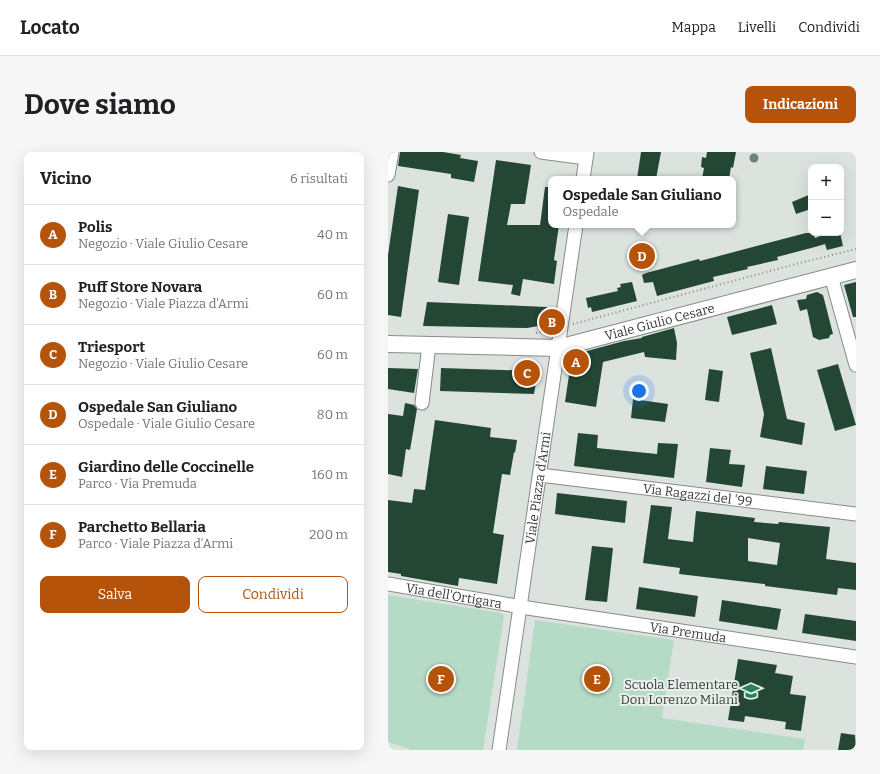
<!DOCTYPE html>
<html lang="it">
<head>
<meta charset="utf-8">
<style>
  :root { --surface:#fff; --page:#f6f6f6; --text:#202124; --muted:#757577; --line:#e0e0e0; --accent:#b45309 }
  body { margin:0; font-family:Bitter,serif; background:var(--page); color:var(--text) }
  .controls { position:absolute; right:12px; top:12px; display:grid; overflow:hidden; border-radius:8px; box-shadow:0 4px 16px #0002 }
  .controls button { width:36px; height:36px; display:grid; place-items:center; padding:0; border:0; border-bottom:1px solid var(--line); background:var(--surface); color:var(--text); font:20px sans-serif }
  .you { position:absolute; left:251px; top:239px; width:14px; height:14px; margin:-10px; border:3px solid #fff; border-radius:50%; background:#1a73e8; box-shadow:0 0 0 6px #1a73e833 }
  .badge { display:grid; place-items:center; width:26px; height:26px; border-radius:50%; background:var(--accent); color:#fff; font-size:13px; font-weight:700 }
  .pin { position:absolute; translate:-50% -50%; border:2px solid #fff; box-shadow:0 1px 4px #0006 }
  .popup { position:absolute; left:160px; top:24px; width:188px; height:52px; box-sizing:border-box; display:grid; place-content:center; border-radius:8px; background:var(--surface); filter:drop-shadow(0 1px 3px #0005); font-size:13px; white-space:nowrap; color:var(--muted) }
  .popup b { font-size:15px; color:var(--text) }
  .popup::after { content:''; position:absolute; left:50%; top:100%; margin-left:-8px; border:8px solid transparent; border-top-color:var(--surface) }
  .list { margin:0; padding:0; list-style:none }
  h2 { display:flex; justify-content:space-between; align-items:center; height:52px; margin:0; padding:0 16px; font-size:17px }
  h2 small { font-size:13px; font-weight:400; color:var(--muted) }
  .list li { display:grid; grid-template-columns:26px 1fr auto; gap:12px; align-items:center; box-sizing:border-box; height:60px; padding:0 16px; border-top:1px solid var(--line) }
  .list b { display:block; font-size:15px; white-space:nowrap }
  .list p { margin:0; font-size:13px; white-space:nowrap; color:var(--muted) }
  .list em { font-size:13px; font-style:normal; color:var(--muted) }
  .actions { display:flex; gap:8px; padding:12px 16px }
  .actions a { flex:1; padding:9px 0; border:1px solid var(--accent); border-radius:8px; text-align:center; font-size:14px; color:var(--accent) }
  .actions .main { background:var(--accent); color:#fff }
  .map { position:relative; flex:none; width:468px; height:598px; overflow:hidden; border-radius:8px }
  header { display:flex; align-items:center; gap:24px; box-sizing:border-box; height:56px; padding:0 20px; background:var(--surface); border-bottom:1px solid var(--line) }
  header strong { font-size:19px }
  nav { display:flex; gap:22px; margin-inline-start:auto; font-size:14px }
  .intro { display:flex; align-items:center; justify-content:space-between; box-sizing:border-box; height:96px; padding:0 24px }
  h1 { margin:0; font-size:28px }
  .button { padding:10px 18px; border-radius:8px; background:var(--accent); color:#fff; font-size:14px; font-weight:700 }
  main { display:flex; gap:24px; padding:0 24px }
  aside { flex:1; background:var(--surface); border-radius:8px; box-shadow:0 4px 16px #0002 }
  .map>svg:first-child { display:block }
  .green { fill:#b5dac5 }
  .building { fill:#244735; fill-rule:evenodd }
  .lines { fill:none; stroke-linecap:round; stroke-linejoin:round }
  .minor-casing { stroke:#868c88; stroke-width:15 }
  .major-casing { stroke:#868c88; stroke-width:18 }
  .path { stroke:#858a88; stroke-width:2; stroke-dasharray:1 3; stroke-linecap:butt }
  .minor { stroke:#fff; stroke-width:13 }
  .major { stroke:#fff; stroke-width:16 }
  .tree { fill:#678678 }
  .labels { text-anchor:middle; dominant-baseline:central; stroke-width:4; stroke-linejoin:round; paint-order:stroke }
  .street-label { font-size:13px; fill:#383b3a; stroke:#e9f0ec }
  .poi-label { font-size:13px; fill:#383b3a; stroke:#e9f0ec; text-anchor:end }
</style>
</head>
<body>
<header>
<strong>Locato</strong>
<nav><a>Mappa</a><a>Livelli</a><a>Condividi</a></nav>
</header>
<div class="intro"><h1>Dove siamo</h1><a class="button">Indicazioni</a></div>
<main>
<aside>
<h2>Vicino<small>6 risultati</small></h2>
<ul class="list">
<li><span class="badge">A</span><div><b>Polis</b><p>Negozio · Viale Giulio Cesare</p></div><em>40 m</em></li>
<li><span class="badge">B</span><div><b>Puff Store Novara</b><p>Negozio · Viale Piazza d'Armi</p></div><em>60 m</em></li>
<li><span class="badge">C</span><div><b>Triesport</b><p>Negozio · Viale Giulio Cesare</p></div><em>60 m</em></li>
<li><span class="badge">D</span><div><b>Ospedale San Giuliano</b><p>Ospedale · Viale Giulio Cesare</p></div><em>80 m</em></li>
<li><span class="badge">E</span><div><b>Giardino delle Coccinelle</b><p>Parco · Via Premuda</p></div><em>160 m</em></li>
<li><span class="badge">F</span><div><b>Parchetto Bellaria</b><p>Parco · Viale Piazza d'Armi</p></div><em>200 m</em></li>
</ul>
<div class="actions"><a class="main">Salva</a><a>Condividi</a></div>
</aside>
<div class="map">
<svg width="468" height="598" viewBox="0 0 468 598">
  <rect width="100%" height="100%" fill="#dce3df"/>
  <g class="green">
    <path d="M0,443l113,18 3,3 -21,134h-71l-24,-8z"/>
    <path d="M147,468l139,20 -12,78 143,21 -2,11h-286z"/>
  </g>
  <g class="building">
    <path d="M12,0h43l18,3 -1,3 18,3 -4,21 -23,-4v-4l-53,-8z"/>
    <path d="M253,0h20l-5,27h-19z"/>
    <path d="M319,0h29l-3,16 -2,-1 -2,12h-27l2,-11 -3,-1 1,-10 4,1z"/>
    <path d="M108,8l35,5 -6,39h-14l-4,21h33l5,-38h6v38h8l-5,35 3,1 -3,23 -31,-5 -3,17 -9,-2 2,-9 -35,-4z"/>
    <path d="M10,34l21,4 -18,127 -13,-2v-60z"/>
    <path d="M423,42v15l-15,5 -4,-12z"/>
    <path d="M60,62l21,3 -10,68 -21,-3z"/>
    <path d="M418,81h7l2,5 13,-5h12l3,13 -16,4 -2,-6 -10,3 -38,10 1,3 -31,7 1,2 -35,8 1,4 -57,15 -4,-14 -9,1 -2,-8 4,-2 53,-14 1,2z"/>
    <path d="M244,130l5,19 -45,11 -1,-5 -3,1 -2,-10 32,-7 -1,-3 4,-1 -1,-3z"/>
    <path d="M468,130v35h-3l-9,-32z"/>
    <path d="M429,140l6,3 10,39 -3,1 -1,3 -10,2 -6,-3 -6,-28 -7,2 -3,-11 9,-1 1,-4z"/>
    <path d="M39,150l97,4 23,1 -3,18 -17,3 -104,-2z"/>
    <path d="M384,153l5,19 -45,11 -5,-18z"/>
    <path d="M286,176l3,15 -1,17 -31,-3 -1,-5 -41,10 -7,45 -31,-5 7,-47 52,-14 18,-3v-1z"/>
    <path d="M383,196l16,71 18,4 -3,22 -42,-8 4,-23 -14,-61z"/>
    <path d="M450,212l18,61 -21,6 -18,-61z"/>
    <path d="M0,216l30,1 -4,24 -26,-4z"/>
    <path d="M53,216l97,3 -4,23 -94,-3z"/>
    <path d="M321,217l14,2 -4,31 -14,-2z"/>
    <path d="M245,247l35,5 -3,18 -34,-4z"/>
    <path d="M17,251l9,2 3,4 -7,41 -4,-1 -4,28 -14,-3v-60l15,2z"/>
    <path d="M47,268l56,8 -1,9 27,3 -2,13 -1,-1 -4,23 -8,-1 -9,59 11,2 -7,49 -38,-6 -1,8 -57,-10v-2l-13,-2v-72l24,3 2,-14 11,1z"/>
    <path d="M190,281l20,2 -1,13 60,6 1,-11 20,1 -4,34 -100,-12z"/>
    <path d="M322,296l21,2 -2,14 16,1 -3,22 -36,-5z"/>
    <path d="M378,314l41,5 -3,23 -41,-5z"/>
    <path d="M169,341l70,8 -2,22 -70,-9z"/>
    <path d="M263,353l21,2 -4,32 25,3 3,-31 59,7 -1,4 24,2 1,-2 51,5 -4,32 30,4v27l-18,-2 -1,7 -72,-9v-2l-86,-10 1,-6 -37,-5zM360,386l32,5 -3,22 -29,-4z"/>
    <path d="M204,394l21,2 -6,54 -22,-2z"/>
    <path d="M251,435l59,9 -3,21 -59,-8z"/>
    <path d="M334,448l59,9 -4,21 -58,-9z"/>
    <path d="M417,462l51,7v20l-54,-8z"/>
    <path d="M350,507l39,6 -2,8 18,3 -3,18 16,2 -5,35 -16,-2 1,-7 -41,-6 -1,6 -16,-2z"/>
    <path d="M453,581l14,2 1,15h-18z"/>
  </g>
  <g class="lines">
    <g class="minor-casing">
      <g id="minor">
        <path d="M153,0l45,6"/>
        <path d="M0,23l4,-23"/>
        <path d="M195,27l4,-27"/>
        <path d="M443,124l25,89"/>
        <path d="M34,251l7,-58"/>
        <path id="s1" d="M152,323l316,39"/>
        <path id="s2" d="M0,432l146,25 322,48"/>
        <path id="s3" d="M111,598l77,-525"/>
      </g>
    </g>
    <g class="major-casing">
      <g id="major">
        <path id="s4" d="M0,192l170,4 298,-78"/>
      </g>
    </g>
    <g class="path">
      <path d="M185,172l227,-61 56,-14"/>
      <path d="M148,181l13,-3"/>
    </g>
    <use href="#minor" class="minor"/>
    <use href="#major" class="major"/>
  </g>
  <circle class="tree" cx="366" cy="6" r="4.5"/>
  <defs>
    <g id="school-bare" transform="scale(1.38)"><path d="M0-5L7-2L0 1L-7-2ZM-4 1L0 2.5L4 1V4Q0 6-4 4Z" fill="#268359" stroke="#e9f0ec" stroke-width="2.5" paint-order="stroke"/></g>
  </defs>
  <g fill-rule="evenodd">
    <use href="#school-bare" x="363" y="539"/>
  </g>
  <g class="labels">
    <g class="street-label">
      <text stroke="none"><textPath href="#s4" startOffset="275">Viale Giulio Cesare</textPath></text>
      <text stroke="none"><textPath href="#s3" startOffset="265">Viale Piazza d'Armi</textPath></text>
      <text stroke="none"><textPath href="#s1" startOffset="159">Via Ragazzi del '99</textPath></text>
      <text stroke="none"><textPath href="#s2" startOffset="67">Via dell'Ortigara</textPath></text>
      <text stroke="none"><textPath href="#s2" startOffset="304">Via Premuda</textPath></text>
    </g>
    <g class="poi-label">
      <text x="350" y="532">Scuola Elementare<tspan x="350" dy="15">Don Lorenzo Milani</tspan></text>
    </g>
  </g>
</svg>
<div class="controls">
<button>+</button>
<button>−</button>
</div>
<div class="you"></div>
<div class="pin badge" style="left:188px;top:210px">A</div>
<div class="pin badge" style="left:164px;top:170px">B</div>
<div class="pin badge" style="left:139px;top:221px">C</div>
<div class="pin badge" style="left:254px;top:104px">D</div>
<div class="popup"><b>Ospedale San Giuliano</b>Ospedale</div>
<div class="pin badge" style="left:209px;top:527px">E</div>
<div class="pin badge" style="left:53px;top:527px">F</div>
</div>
</main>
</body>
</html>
